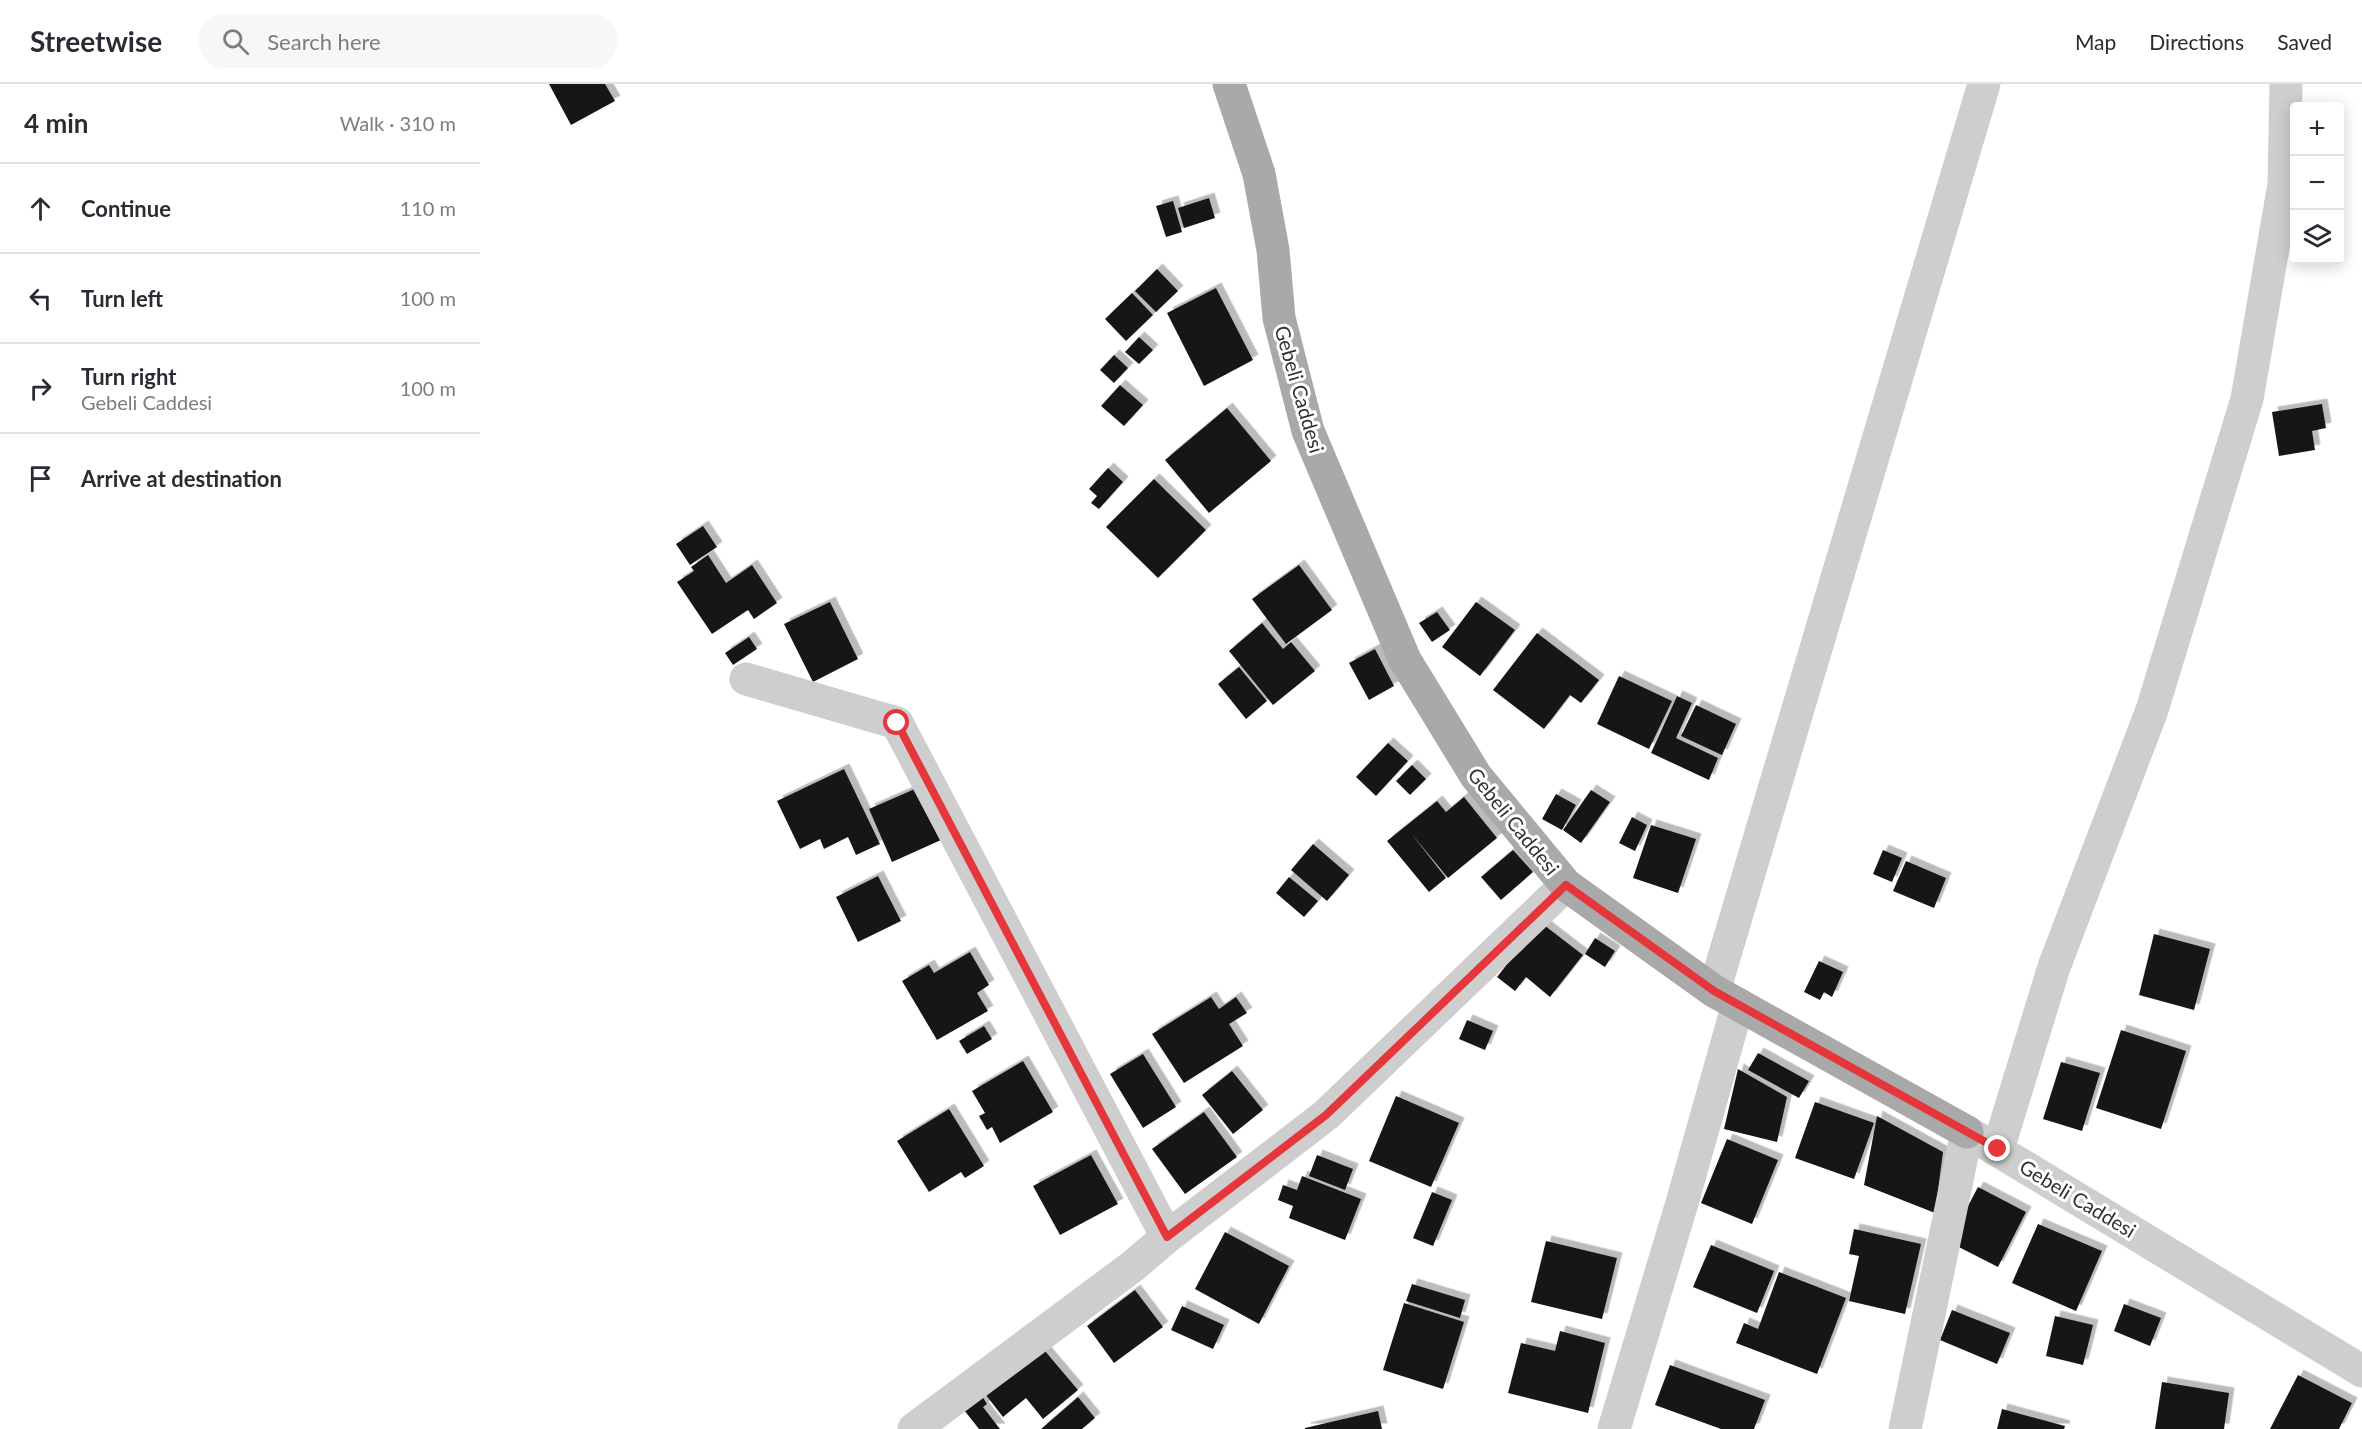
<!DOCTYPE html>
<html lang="en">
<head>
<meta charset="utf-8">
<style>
  :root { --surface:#fff; --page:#f7f7f7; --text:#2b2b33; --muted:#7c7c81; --line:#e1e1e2 }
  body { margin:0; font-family:Lato,sans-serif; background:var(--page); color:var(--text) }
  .controls { position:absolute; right:18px; top:18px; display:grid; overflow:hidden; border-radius:6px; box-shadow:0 3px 15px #0003 }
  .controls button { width:54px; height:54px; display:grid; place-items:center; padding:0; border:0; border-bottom:2px solid var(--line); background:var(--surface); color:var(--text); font:30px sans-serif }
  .stop { position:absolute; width:18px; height:18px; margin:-14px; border:4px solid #e5363c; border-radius:50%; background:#fff }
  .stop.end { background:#e5363c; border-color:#fff; box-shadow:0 2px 6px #0008 }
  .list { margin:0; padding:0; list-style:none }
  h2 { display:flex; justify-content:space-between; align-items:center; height:78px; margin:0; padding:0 24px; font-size:26px }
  h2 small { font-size:20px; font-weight:400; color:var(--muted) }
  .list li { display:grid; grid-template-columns:39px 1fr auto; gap:18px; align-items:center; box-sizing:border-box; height:90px; padding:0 24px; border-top:2px solid var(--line) }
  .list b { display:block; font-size:22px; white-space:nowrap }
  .list p { margin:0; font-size:20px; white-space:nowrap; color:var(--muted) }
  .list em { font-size:20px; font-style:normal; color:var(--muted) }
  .icon { flex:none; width:33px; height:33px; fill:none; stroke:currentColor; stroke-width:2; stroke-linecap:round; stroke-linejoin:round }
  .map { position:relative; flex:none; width:1882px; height:1345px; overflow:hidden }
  header { display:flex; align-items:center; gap:36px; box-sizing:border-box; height:84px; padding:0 30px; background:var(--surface); border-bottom:2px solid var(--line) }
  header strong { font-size:28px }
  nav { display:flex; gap:33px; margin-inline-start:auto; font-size:21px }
  .search { width:420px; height:54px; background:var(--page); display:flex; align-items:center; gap:15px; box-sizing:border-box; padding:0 21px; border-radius:33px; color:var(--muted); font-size:22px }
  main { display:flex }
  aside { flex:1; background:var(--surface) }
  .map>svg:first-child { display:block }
  .building { fill:#181818; filter:url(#shadow) }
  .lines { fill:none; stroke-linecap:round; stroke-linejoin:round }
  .minor { stroke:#cecece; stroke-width:33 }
  .major { stroke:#a9a9a9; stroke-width:33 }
  .route { stroke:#e5363c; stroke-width:8 }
  .labels { text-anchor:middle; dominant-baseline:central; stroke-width:6; stroke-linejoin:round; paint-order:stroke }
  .street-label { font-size:20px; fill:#313131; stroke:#fff }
</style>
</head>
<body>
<header>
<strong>Streetwise</strong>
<div class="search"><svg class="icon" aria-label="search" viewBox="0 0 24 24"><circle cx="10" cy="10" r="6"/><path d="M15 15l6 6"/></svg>Search here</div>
<nav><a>Map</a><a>Directions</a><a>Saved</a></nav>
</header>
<main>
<aside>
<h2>4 min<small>Walk · 310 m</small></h2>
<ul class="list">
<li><svg class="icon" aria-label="ahead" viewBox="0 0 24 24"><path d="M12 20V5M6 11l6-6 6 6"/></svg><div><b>Continue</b></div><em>110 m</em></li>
<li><svg class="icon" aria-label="left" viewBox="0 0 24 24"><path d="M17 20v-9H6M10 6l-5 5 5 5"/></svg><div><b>Turn left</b></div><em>100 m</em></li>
<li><svg class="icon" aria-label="right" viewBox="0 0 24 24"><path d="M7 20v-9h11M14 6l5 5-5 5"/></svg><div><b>Turn right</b><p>Gebeli Caddesi</p></div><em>100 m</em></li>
<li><svg class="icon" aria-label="arrive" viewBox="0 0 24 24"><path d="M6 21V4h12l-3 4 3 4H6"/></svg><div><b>Arrive at destination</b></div></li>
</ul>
</aside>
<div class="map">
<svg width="1882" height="1345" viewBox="0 0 1882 1345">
  <defs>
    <filter id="shadow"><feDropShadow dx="5.5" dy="-5.5" stdDeviation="0" flood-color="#0004"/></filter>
  </defs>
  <rect width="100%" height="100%" fill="#fff"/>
  <g class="building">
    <path d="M69,0h56l10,17 -44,24z"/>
    <path d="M729,114l6,20 -31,10 -6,-20z"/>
    <path d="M693,117l9,31 -16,5 -10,-31z"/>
    <path d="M677,185l21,22 -22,21 -21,-21z"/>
    <path d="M736,204l37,72 -49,26 -37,-73z"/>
    <path d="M652,209l21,22 -27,26 -21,-22z"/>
    <path d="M659,253l14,13 -14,14 -14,-12z"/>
    <path d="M634,271l14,13 -14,15 -14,-13z"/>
    <path d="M640,301l23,20 -19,21 -23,-20z"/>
    <path d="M1842,320l4,24 -14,3 3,19 -36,6 -7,-44z"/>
    <path d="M747,324l44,53 -62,52 -44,-53z"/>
    <path d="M628,384l15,14 -24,27 -8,-6 6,-7 -8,-7z"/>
    <path d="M674,395l52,51 -48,48 -52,-51z"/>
    <path d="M223,442l14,21 -27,18 -14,-21z"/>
    <path d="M228,471l18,28 26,-18 25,38 -23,16 -6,-9 -36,24 -35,-52 17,-11 -3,-4z"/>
    <path d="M819,481l33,45 -46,34 -34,-45z"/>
    <path d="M350,518l28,57 -45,23 -29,-58z"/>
    <path d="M996,518l39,28 -35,46 -38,-29z"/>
    <path d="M957,528l13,18 -18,12 -13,-19z"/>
    <path d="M782,539l21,26 8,-7 24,29 -42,34 -44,-54z"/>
    <path d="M1057,549l62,47 -18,23 -11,-8 -26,34 -51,-39z"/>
    <path d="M269,553l8,12 -24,16 -8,-12z"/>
    <path d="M895,565l19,37 -25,14 -20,-37z"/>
    <path d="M759,583l28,34 -21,18 -28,-35z"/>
    <path d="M1139,592l53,25 -23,48 -52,-25z"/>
    <path d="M1197,612l15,7 -16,35 42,20 -9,22 -58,-27z"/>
    <path d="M1216,621l40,19 -14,31 -41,-19z"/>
    <path d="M908,659l20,18 -32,35 -20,-19z"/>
    <path d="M932,681l14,14 -16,16 -14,-14z"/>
    <path d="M364,685l36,75 -24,11 -8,-18 -24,12 -4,-10 -20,10 -23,-48z"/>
    <path d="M437,704l24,52 -49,22 -23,-53z"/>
    <path d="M1111,706l19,12 -29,41 -18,-13z"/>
    <path d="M1076,710l20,11 -14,25 -20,-11z"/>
    <path d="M984,713l33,41 -49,40 -37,-45 35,45 -17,14 -42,-51 50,-40 9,11z"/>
    <path d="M1152,733l15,8 -12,26 -16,-8z"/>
    <path d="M1171,741l45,14 -18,54 -45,-15z"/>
    <path d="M833,760l36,31 -22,26 -36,-31z"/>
    <path d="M1033,766l20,22 -32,28 -20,-23z"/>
    <path d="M1403,766l19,8 -10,24 -19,-8z"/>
    <path d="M1426,777l40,17 -12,30 -41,-17z"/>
    <path d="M398,792l23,45 -43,21 -22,-45z"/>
    <path d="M809,793l29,24 -14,16 -28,-24z"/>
    <path d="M1060,838l43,33 -33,42 -24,-20 -11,14 -18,-14z"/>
    <path d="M1674,850l56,15 -16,61 -55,-15z"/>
    <path d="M1115,854l20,13 -10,16 -20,-13z"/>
    <path d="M490,868l19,33 -12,8 11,18 -51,29 -35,-59 27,-16 5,8z"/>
    <path d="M1339,877l24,11 -11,25 -8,-5 -4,8 -16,-8z"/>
    <path d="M731,913l8,12 17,-12 11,16 -18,11 14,22 -59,37 -32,-49z"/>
    <path d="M987,936l26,11 -8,19 -26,-11z"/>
    <path d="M504,942l8,13 -25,15 -8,-13z"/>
    <path d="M1641,946l65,21 -25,78 -65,-21z"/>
    <path d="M1278,969l51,28 -10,17 -51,-28z"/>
    <path d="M663,970l33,53 -33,21 -33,-54z"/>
    <path d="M543,977l30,51 -53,31 -8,-16 -5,3 -8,-14 6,-3 -13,-22z"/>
    <path d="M1581,978l39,11 -18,58 -39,-12z"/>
    <path d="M1258,985l49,28 -10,45 -53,-13z"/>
    <path d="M752,987l31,39 -30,24 -31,-39z"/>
    <path d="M916,1012l63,27 -28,64 -62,-26z"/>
    <path d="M1335,1018l59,21 -20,56 -59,-21z"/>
    <path d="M469,1025l35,57 -19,12 -4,-6 -32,20 -32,-51z"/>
    <path d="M724,1028l33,45 -52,37 -33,-45z"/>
    <path d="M1397,1032l66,36 -8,61 -71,-28z"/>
    <path d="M1247,1055l51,21 -26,64 -51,-21z"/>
    <path d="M611,1071l27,49 -58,31 -27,-49z"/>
    <path d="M837,1071l36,14 -8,21 -36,-14z"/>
    <path d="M822,1092l59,23 -16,41 -56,-22 4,-12 -15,-6 5,-15 14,5z"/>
    <path d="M1498,1103l48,25 -28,55 -49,-25z"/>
    <path d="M952,1108l20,8 -19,46 -20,-8z"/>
    <path d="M1558,1140l64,27 -26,60 -64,-28z"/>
    <path d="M1374,1145l67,15 -16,70 -56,-13 10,-45 -10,-2z"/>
    <path d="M745,1148l64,34 -30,58 -64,-35z"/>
    <path d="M1066,1157l71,17 -15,61 -71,-17z"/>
    <path d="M1231,1161l63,26 -17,42 -64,-26z"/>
    <path d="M1299,1188l67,26 -29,76 -81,-31 8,-20 14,6z"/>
    <path d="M932,1200l53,16 -5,18 -54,-17z"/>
    <path d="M655,1206l28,37 -49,36 -27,-37z"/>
    <path d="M924,1219l60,19 -21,67 -60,-19z"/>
    <path d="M1644,1220l37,14 -11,28 -36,-15z"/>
    <path d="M702,1222l42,19 -11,24 -42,-19z"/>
    <path d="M1472,1226l58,23 -13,31 -57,-24z"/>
    <path d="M1575,1232l38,9 -10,40 -37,-9z"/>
    <path d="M1080,1247l45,12 -17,70 -80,-20 13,-50 34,8z"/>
    <path d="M559,1260l39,46 -35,29 -17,-21 -23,19 -21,-27z"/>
    <path d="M1190,1281l95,35 -11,29h-33l-66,-24z"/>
    <path d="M1818,1291l54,28 -13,26h-69z"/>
    <path d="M1682,1298l67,11 -5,36h-69z"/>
    <path d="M502,1312l5,8 -4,3 17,22h-21l-15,-19z"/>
    <path d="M598,1313l17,21 -13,11h-41z"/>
    <path d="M1522,1325l63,17 -1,3h-67z"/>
    <path d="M898,1327l4,18h-77v-1z"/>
  </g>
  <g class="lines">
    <g class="minor">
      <path d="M266,595l151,44 270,514"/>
      <path d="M1234,907l270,-907"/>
      <path d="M1518,1065l56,-182 98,-257 95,-311 37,-215 2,-100"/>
      <path d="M434,1345l219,-163 34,-29 159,-122 240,-230"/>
      <path d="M1134,1345l68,-226 56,-199"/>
      <path d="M1425,1345l62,-297 395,239"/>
    </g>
    <path class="major" d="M749,0l30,90 14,76 6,68 29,113 97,229 71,116 90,109 148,106 253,141"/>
  </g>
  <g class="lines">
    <path class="route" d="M417,639l270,514 159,-122 240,-230 148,106 284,158"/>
  </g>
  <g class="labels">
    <g class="street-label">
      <text transform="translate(820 305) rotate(74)">Gebeli Caddesi</text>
      <text transform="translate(1034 737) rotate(51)">Gebeli Caddesi</text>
      <text transform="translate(1598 1114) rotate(31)">Gebeli Caddesi</text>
    </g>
  </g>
</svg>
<div class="controls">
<button>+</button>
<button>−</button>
<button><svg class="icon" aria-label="layers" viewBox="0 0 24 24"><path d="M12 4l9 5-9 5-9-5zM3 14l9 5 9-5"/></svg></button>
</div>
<div class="stop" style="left:417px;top:639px"></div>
<div class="stop end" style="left:1518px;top:1065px"></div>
</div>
</main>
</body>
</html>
